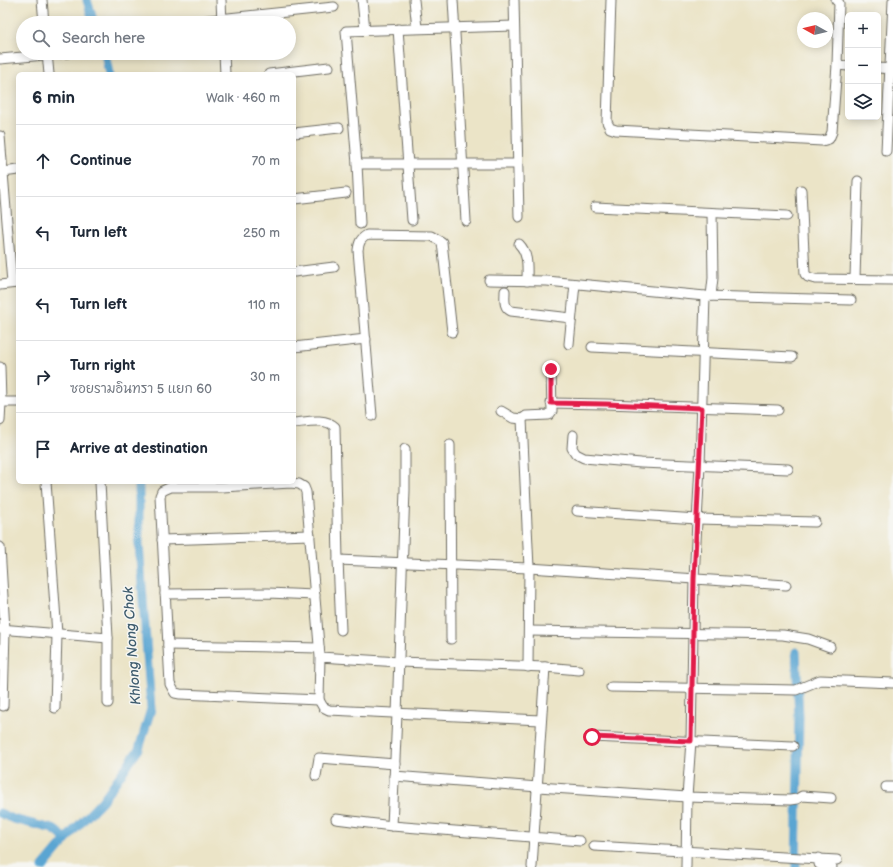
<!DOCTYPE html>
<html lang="en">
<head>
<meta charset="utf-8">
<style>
  :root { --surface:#fff; --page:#f2f2f3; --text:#1f2937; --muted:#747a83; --line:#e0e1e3 }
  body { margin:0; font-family:"Balsamiq Sans","Playpen Sans Thai",sans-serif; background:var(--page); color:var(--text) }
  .controls { position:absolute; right:12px; top:12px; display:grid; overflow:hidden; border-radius:6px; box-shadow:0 2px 10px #0003 }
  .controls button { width:36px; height:36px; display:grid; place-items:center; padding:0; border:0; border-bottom:1px solid var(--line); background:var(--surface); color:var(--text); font:20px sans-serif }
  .compass { position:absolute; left:797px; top:12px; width:36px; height:36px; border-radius:50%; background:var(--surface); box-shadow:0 2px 10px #0003; rotate:278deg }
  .stop { position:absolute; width:12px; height:12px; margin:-9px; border:3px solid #e11d48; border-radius:50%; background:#fff }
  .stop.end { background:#e11d48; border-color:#fff; box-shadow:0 1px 4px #0008 }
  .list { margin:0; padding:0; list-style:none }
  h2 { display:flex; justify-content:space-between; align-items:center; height:52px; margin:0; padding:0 16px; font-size:17px }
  h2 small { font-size:13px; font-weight:400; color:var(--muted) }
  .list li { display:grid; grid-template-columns:26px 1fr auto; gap:12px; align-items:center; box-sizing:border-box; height:72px; padding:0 16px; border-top:1px solid var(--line) }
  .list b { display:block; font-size:15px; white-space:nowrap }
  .list p { margin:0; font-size:13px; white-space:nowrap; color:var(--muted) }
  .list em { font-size:13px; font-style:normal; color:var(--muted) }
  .icon { flex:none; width:22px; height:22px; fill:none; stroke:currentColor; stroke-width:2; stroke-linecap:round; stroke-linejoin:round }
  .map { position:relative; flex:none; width:893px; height:867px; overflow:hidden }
  .search { position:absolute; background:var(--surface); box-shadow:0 2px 10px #0003; left:16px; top:16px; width:280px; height:44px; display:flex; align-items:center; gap:10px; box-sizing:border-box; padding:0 14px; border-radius:22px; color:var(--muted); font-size:15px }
  .panel { position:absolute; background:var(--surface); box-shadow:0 2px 10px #0003; left:16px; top:72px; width:280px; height:412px; border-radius:6px }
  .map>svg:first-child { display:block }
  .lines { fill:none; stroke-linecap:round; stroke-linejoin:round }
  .canal { stroke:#5aa5d2; stroke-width:9 }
  .street-casing { stroke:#6e6c62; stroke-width:11 }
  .street { stroke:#fff; stroke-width:9 }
  .route { stroke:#e11d48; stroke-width:5 }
  .labels { text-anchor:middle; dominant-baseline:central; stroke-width:3; stroke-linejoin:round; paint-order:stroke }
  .water-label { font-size:14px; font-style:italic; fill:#3e5c6e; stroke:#f6f6f2 }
</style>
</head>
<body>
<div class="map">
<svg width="893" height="867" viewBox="0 0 893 867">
  <rect width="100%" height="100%" fill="#f6f6f2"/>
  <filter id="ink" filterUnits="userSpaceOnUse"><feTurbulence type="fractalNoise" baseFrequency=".025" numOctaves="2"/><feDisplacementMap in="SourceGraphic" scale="8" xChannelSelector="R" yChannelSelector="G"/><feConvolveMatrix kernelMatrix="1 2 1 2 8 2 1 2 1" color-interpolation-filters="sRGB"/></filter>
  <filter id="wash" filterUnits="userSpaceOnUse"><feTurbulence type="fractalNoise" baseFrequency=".012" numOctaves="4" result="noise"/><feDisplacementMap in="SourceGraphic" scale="16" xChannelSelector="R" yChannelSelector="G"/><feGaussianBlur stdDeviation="0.9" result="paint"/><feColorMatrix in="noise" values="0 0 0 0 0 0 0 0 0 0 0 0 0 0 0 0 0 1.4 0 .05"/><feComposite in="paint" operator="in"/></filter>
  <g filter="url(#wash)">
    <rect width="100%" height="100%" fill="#ebe4c7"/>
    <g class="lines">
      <g class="canal">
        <path d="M87,0l7,23"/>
        <path d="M105,53l4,21"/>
        <path d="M0,813l13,6 40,10 7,5 6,6"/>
        <path d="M43,867l32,-38 27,-28 37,-52 12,-40 -12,-165v-62"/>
        <path d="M796,867l3,-150 -3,-65"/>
      </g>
    </g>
  </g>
  <g filter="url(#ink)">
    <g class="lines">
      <g class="street-casing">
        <g id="street">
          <path d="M42,0l2,23"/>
          <path d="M221,0l1,23"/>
          <path d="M362,0l3,30"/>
          <path d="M414,0l3,28"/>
          <path d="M453,0l13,221"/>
          <path d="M514,0l5,217"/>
          <path d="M611,0l-4,122 3,6 6,2 206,11 7,-2 3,-7 5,-67 2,-62 -3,-3"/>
          <path d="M181,23l153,-16"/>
          <path d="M398,29l14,191"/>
          <path d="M47,53l2,21"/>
          <path d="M224,53l1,21"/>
          <path d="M0,59l68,-6"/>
          <path d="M837,65l11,1"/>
          <path d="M878,68l15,1"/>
          <path d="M269,74l60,-7"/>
          <path d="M294,133l45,-5"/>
          <path d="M0,136l12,147"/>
          <path d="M886,151l7,-150"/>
          <path d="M357,164h160"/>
          <path d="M3,172l15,-2"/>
          <path d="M801,190l4,84 3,3 7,2 78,1"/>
          <path d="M294,199l52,-6"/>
          <path d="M595,207l192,9"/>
          <path d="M360,224l-3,-60 -11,-133 168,-5"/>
          <path d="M519,244c10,10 8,24 8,37"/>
          <path d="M294,272l40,-5"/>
          <path d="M855,278l3,-97"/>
          <path d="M489,280l58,1 158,15 146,4"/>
          <path d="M0,285l17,-2"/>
          <path d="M505,291c0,8 -2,16 6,20l60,7"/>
          <path d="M711,296l2,-18 -1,-65"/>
          <path d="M569,344l6,-60"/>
          <path d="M294,347l72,-8"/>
          <path d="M592,347l200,10"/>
          <path d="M0,367l1,35 -1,19"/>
          <path d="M0,402h18"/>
          <path d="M551,403l55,1 172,6"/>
          <path d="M501,411l12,7 9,1"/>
          <path d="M372,416l-14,-166c1,-7 2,-11 9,-15l65,1 10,6 10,90"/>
          <path d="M294,423c12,-1 31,-6 41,4l3,133 3,70"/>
          <path d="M573,435l-1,13 4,6 8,4 57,5 147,6"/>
          <path d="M450,445l1,194"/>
          <path d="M46,482l11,152 -2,74"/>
          <path d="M100,482l8,156v65"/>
          <path d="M577,511l120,8 118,3"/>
          <path d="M162,540l148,-5"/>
          <path d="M0,547l5,83 -2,76"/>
          <path d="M338,560l191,8 257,17"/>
          <path d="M165,594l103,-1 47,2"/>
          <path d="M0,629l108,9"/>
          <path d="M529,631l254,4 25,4 22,8"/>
          <path d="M168,645l151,3"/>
          <path d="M320,657l-14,-165 -2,-5 -5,-3 -8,-1 -69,4h-51l-9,4 -2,5 10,188 5,9 5,1 139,6 1,-43 79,5 146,5 34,3"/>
          <path d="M528,667l1,-99 -7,-149 4,-3 23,-1 3,-4 -1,-42"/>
          <path d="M611,687l185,3 24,-10 73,3"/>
          <path d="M319,700l4,7 6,3 212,10"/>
          <path d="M592,737l201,9"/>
          <path d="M316,776l3,-18 76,6"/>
          <path d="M394,776l144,11 149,10 103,3 7,-1 5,-3 29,2"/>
          <path d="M886,787h7"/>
          <path d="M336,819l56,7 188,15"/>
          <path d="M392,826l5,-112 8,-224v-41"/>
          <path d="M594,846l243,14"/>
          <path d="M819,858v6l3,2 10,1"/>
          <path d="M532,867l13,-200"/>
          <path d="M686,867l1,-70 4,-56 3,-162 6,-114 5,-169"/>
        </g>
      </g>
      <use href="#street" class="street"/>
    </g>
  </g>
  <g class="lines" filter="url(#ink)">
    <path class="route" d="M551,369v34l55,1 96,4 -8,171 -3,162 -99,-4"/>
  </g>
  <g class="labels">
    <g class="water-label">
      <text transform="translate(132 646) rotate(-94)">Khlong Nong Chok</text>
    </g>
  </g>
</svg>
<div class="controls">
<button>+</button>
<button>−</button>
<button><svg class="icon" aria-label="layers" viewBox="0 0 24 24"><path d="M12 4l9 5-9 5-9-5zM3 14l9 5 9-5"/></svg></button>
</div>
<svg class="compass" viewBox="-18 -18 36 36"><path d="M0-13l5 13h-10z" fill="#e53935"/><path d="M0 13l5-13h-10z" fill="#747a83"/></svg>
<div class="stop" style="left:592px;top:737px"></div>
<div class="stop end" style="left:551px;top:369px"></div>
<div class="search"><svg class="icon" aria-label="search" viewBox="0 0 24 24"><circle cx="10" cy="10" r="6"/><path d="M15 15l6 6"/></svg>Search here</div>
<section class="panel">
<h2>6 min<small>Walk · 460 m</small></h2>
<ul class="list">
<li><svg class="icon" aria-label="ahead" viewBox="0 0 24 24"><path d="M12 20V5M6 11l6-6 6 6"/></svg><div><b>Continue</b></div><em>70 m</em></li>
<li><svg class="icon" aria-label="left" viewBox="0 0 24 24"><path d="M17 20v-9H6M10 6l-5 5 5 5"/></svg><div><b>Turn left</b></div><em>250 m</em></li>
<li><svg class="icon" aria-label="left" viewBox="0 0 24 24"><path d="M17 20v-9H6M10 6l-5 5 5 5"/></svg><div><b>Turn left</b></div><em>110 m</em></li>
<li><svg class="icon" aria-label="right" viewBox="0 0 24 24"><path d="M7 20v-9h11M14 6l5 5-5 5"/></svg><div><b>Turn right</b><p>ซอยรามอินทรา 5 แยก 60</p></div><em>30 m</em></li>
<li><svg class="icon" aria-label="arrive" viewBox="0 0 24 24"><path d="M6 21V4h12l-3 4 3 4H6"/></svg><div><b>Arrive at destination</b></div></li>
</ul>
</section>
</div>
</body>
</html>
